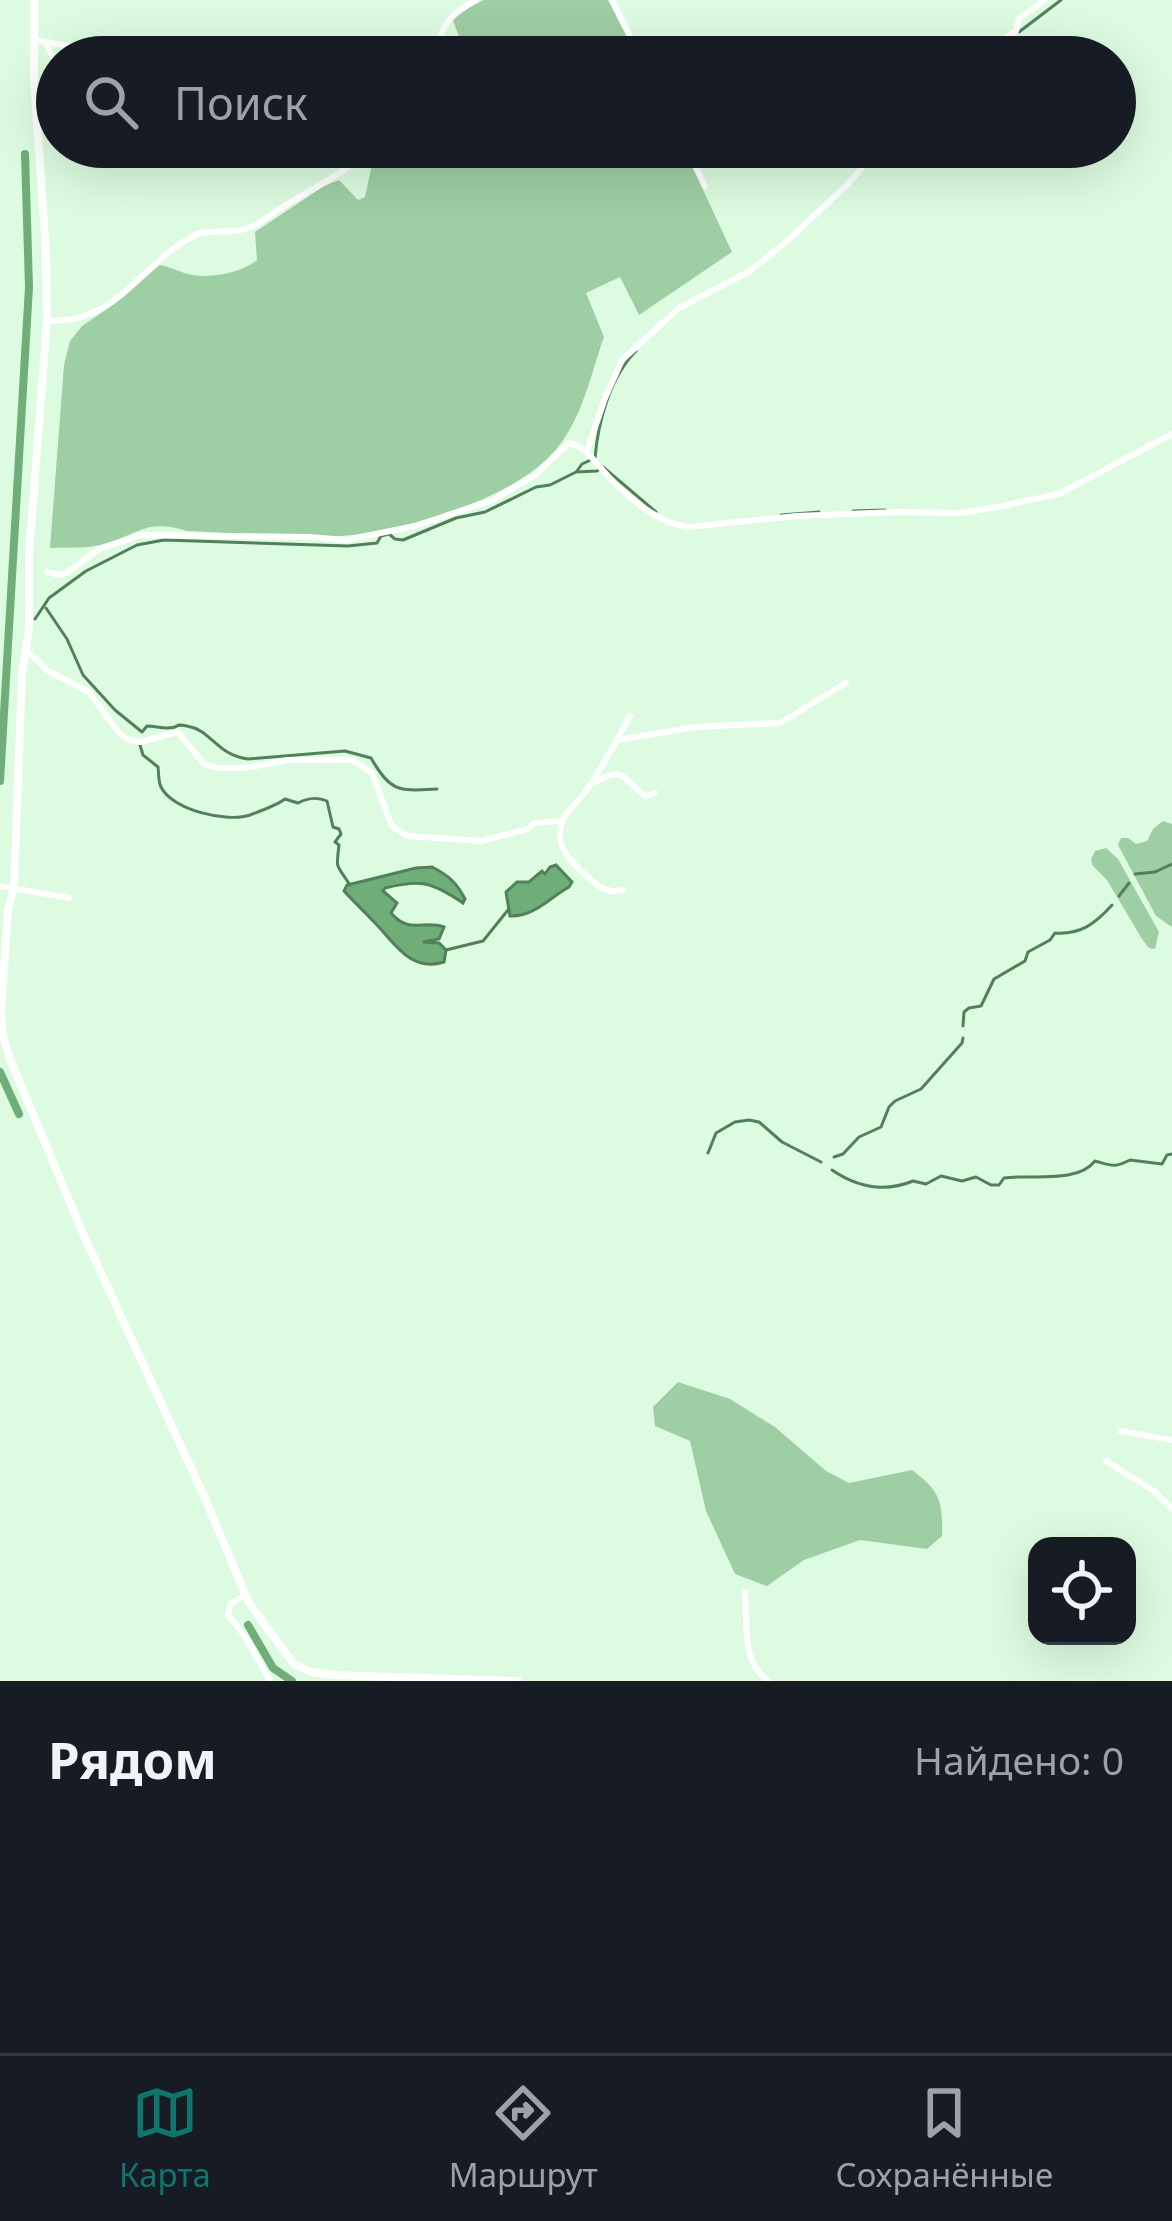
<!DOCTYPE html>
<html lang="ru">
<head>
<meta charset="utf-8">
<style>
  :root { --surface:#171b24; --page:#242831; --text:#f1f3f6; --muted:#9ea1a6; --line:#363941; --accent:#0f766e }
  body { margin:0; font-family:"Noto Sans",sans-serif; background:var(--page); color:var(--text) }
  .controls { position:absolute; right:36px; bottom:36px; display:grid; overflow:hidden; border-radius:24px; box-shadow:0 12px 48px #0002 }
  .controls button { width:108px; height:108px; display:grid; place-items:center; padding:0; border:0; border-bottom:3px solid var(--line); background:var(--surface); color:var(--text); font:60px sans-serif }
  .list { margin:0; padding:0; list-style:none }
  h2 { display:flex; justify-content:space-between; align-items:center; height:156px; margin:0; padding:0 48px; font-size:51px }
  h2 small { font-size:39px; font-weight:400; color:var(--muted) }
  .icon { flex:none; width:66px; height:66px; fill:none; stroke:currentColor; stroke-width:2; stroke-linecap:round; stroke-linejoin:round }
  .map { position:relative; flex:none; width:1172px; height:1681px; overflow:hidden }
  .search { position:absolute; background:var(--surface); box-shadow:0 12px 48px #0002; left:36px; right:36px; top:36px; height:132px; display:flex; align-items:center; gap:30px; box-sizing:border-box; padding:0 42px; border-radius:66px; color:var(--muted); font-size:45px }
  .sheet { height:372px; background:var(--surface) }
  nav { display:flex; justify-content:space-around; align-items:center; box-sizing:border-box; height:168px; border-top:3px solid var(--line); background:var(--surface); font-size:33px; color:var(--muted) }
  nav a { display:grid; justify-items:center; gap:6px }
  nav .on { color:var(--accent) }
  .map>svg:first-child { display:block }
  .green { fill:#9ecea4 }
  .water { fill:#6fad79; stroke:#518059; stroke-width:3 }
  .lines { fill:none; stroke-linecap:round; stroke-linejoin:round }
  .stream { stroke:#518059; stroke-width:3 }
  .canal { stroke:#6fad79; stroke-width:8 }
  .minor { stroke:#fff; stroke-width:6 }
  .tertiary { stroke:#fff; stroke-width:8 }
</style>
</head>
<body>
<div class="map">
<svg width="1172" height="1681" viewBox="0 0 1172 1681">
  <rect width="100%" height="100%" fill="#dcfbe0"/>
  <g class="green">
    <path d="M483,0h125l29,57h-189l11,-21 -6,-15 1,-5z"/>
    <path d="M380,147h303l49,105 -93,63 -19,-38 -34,16 18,44c-13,36 -21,79 -46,110 -39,49 -136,78 -197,87 -51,7 -121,-1 -174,-3 -43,-13 -47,4 -87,14 -16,4 -34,2 -50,3l14,-183 6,-24 12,-15 25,-17 53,-44c7,1 12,4 19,6 22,10 60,4 78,-11l-2,-28 69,-46 15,-6 19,20 7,-3 8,-37z"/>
    <path d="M1163,821l9,3v103l-16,-11 -38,-71 3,-7h7l8,6 11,-3 6,-12z"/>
    <path d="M1106,848l12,11 41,73 -4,17 -6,-1 -7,-9 -35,-59 -14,-14 -2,-7 4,-8z"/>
    <path d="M678,1382l52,17 45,28 51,44 23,12 63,-13c28,21 31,31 30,66l-15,13 -67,-9 -56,20 -37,26 -32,-12 -29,-63 -16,-70 -35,-15 -2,-19z"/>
  </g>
  <g class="water">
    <path d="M556,865l16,17 -3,5c-20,11 -35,30 -59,29l-4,-24 11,-10h12l13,-11 3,3 5,-7z"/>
    <path d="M432,867c16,8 25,16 33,32l-2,4c-31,-21 -42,-24 -78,-15l-2,3 14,12 -6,10c19,22 32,6 53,14l-5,12 -16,3 16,1 7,7 -2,12c-35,11 -50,-21 -72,-42 -9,-10 -18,-18 -28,-29l3,-6 69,-17z"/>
  </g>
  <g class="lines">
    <g class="stream">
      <path d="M1019,32l42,-32"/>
      <path d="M577,471l5,-7 13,-6c3,-36 15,-81 41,-107"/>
      <path d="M853,511l32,-1"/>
      <path d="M781,515l38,-3"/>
      <path d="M46,608l21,31 16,36 32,35 27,22 5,-6c7,0 13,2 20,2 15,0 5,-5 20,-2 25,4 29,29 61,33l97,-8 26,7c20,35 28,33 66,31"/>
      <path d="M35,619l14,-21 37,-27 51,-26 27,-5 184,6 29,-3 4,-7 8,-2 6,5 8,1 53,-22 29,-6 51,-25 14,-2 26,-13 21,-1 6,-4 53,45"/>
      <path d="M140,745l3,10 15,12c1,7 0,14 3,20 11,23 66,36 89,28 8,-3 29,-11 35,-16l13,4c9,-5 20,-6 29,-2l6,26 6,2 2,5 -6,8 4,3c-3,26 -3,18 11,40"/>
      <path d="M1135,874l20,-2 17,-8"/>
      <path d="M1119,896l10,-13"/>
      <path d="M446,950l37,-9 25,-31"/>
      <path d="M963,1026l1,-14 5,-4 12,-2 13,-27 31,-18 3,-9 22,-12 5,-7c25,2 40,-9 57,-28"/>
      <path d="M708,1153l8,-20 19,-11 14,-2 10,2 23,20 39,20"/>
      <path d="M834,1157l9,-3 16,-17 22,-10 8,-20 6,-6 26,-12 41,-46 1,-5"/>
      <path d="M832,1170c25,17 52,23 81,11l13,3 15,-8 21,5 14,-4 15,8h8l5,-7c28,-4 73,6 91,-17 18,5 19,7 35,-1l32,4 5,-9 5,-1"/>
    </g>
    <g class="canal">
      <path d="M0,781l29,-494 -4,-133"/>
      <path d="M0,1072l19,42"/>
      <path d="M248,1625l25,43 19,13"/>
    </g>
    <g class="minor">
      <path d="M612,0l29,57"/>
      <path d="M34,40l52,9"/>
      <path d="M46,42l7,18 4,51"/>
      <path d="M435,57c7,-32 12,-41 41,-57"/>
      <path d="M979,57l37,-26 3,-12 26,-19"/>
      <path d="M686,147l19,39"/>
      <path d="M47,320c68,7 94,-57 148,-85 14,-7 36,0 54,-7 12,-5 21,-13 32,-20 31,-19 65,-36 93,-61"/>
      <path d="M587,451l18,-53 17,-38 57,-52 71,-37 37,-30 61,-57 31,-37"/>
      <path d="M47,572l13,3 8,-3 31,-23 42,-14 168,2 37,3 69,-14 78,-26 41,-24 35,-33c16,4 20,12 30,23 21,25 56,57 89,61l109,-11 100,-4 64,1 36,-6 62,-13 113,-60"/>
      <path d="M25,649l23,22 41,21 31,42 9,6 11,2 38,-10 25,31 13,5h29l43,-8h64l20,13 20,53 15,10 74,5 47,-12 6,-6 28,-2"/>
      <path d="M619,740l76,-13 85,-4 66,-40"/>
      <path d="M593,783c31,-18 29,-5 52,13l10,-3"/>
      <path d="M0,886l69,12"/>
      <path d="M623,890c-17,5 -29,-7 -41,-18 -11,-11 -24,-24 -22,-41 1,-17 17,-27 26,-40 16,-24 31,-50 44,-75"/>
      <path d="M1120,1431l52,9"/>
      <path d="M1106,1461l48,30 18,18"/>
      <path d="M745,1592c3,31 -5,68 23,89"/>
      <path d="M245,1595l-15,9 -2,11 16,20 26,46"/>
    </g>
    <path class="tertiary" d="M34,0v80l12,172 1,68 -18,235v73l-7,47 -8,213 -6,22 -7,102 2,24 7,23 74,177 120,260 45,107 45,61 17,8 23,3 184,6"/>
  </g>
</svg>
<div class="controls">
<button><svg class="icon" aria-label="locate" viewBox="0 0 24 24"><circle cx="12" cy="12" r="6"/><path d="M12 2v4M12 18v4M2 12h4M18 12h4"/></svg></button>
</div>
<div class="search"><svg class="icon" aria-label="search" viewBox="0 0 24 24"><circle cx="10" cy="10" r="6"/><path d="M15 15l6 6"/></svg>Поиск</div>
</div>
<section class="sheet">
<h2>Рядом<small>Найдено: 0</small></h2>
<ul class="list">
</ul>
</section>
<nav>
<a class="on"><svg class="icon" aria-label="map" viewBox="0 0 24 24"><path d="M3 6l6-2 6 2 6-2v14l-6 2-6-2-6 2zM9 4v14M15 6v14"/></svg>Карта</a>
<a><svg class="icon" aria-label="directions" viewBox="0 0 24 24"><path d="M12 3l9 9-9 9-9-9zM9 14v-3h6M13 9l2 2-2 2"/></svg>Маршрут</a>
<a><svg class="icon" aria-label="saved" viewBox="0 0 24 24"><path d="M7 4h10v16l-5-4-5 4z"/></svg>Сохранённые</a>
</nav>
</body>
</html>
